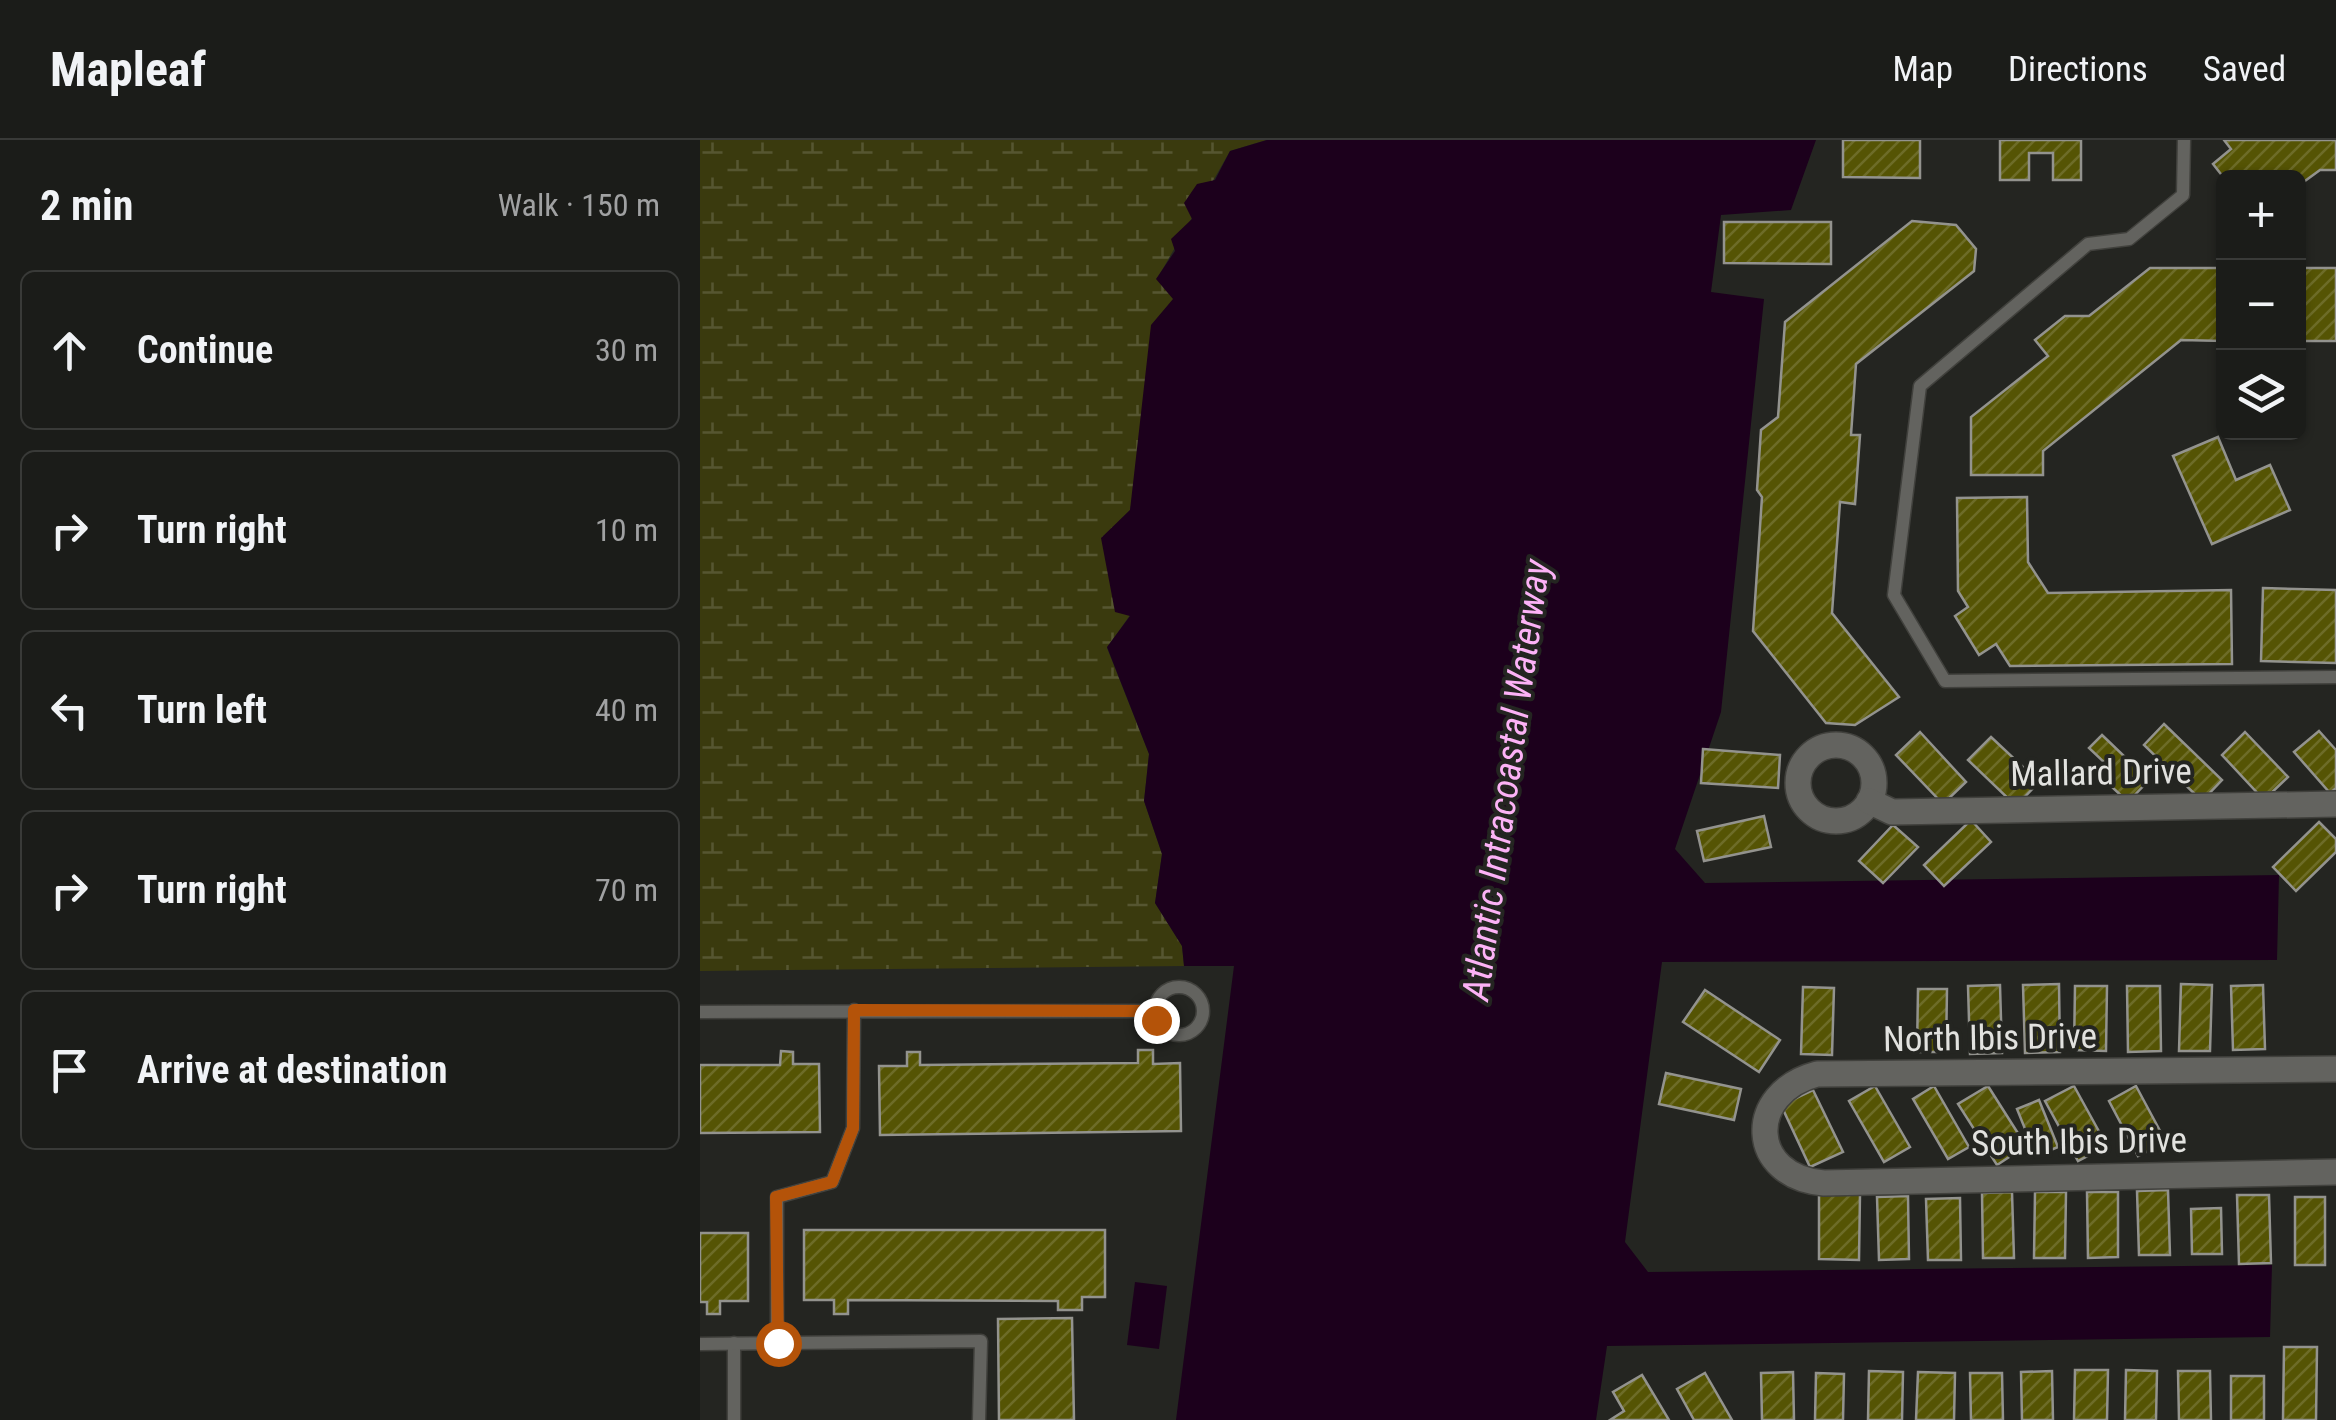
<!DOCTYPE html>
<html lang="en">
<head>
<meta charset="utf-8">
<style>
  :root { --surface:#1b1c19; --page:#282926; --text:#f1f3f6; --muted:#a0a1a2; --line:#393a38 }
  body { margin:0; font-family:"Roboto Condensed",sans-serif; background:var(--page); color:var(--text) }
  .controls { position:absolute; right:30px; top:30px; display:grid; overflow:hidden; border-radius:15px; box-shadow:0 2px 8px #0004 }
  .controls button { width:90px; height:90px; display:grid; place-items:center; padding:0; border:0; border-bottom:2px solid var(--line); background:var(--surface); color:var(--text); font:50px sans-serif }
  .stop { position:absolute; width:30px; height:30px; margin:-22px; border:8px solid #b45309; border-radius:50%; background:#fff }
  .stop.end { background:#b45309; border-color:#fff; box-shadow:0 2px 10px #0008 }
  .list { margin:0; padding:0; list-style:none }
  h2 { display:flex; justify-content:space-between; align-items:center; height:130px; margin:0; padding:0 40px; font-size:42px }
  h2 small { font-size:32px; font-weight:400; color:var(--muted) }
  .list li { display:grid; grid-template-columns:65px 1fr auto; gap:30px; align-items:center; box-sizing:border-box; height:160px; margin:0 20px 20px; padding:0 20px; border:2px solid var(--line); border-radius:15px }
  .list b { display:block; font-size:38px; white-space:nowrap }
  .list em { font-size:32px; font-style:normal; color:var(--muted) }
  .icon { flex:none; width:55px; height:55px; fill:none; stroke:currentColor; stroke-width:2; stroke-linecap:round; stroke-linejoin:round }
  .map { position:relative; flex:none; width:1636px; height:1280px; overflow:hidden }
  header { display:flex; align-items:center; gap:60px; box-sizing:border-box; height:140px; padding:0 50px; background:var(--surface); border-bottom:2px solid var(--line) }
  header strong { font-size:48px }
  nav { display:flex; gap:55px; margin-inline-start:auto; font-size:35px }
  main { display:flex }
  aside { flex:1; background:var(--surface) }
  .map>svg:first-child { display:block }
  .wetland { fill:url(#wetland-marsh) }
  .water { fill:#1c001c }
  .building { fill:url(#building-hatch); stroke:#93938e; stroke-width:2.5 }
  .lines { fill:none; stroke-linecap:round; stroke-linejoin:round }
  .lane-casing { stroke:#41413d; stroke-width:15 }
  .street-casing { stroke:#41413d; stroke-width:28 }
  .lane { stroke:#63635f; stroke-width:12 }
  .street { stroke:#63635f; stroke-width:25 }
  .route { stroke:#b45309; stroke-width:12 }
  .labels { text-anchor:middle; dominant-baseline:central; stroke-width:8; stroke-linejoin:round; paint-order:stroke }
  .street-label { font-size:35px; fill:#e2e2df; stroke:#242521 }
  .water-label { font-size:38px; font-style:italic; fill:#fcb2f6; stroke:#242521 }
</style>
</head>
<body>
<header>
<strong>Mapleaf</strong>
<nav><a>Map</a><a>Directions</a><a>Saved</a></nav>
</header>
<main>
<aside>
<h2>2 min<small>Walk · 150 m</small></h2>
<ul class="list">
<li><svg class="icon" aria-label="ahead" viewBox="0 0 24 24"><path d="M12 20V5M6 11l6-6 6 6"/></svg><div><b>Continue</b></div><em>30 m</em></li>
<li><svg class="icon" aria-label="right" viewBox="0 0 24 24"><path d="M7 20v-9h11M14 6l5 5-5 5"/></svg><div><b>Turn right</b></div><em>10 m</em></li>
<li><svg class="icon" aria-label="left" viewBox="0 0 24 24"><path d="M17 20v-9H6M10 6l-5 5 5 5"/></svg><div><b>Turn left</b></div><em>40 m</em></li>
<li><svg class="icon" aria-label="right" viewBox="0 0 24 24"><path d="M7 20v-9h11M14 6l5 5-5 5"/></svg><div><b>Turn right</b></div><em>70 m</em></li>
<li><svg class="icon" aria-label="arrive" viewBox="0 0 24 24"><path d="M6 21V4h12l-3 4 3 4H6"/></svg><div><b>Arrive at destination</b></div></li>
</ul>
</aside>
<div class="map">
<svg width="1636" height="1280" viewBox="0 0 1636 1280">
  <defs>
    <pattern id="wetland-marsh" width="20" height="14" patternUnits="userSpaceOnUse" patternTransform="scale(2.5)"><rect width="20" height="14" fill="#3a3a0e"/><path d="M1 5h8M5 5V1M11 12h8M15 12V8" fill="none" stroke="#565631"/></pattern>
    <pattern id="building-hatch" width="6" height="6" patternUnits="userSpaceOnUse" patternTransform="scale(2.5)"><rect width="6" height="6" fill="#555404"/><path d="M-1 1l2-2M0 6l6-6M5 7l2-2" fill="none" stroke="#6d6c28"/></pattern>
  </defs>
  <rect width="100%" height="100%" fill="#242521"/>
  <path class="wetland" d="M0,0h566l-36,11 -73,128 17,20 -44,211 -28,29 28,76 -23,33 42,106 -5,47 18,53 -7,49 27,43 2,20 -484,5z"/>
  <g class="water">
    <path d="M567,0h549l-25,70 -70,5 -10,77 53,7 -43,413 -46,137 30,34 574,-8 -2,85 -615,2 -37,280 23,30 624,-7 -2,72 -663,9 -11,74h-420l58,-454h-50l-2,-20 -27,-43 7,-49 -18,-53 5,-47 -42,-107 23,-31 -15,-4 -14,-74 29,-28 21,-185 22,-26 -17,-20 19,-28 -4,-12 21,-20 -8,-16 13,-19 18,-4 15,-29z"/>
    <path d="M435,1142l32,4 -8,63 -32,-4z"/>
  </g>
  <g class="building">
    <path d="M1143,0h77v38l-77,-1z"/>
    <path d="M1300,0h81v40h-28v-27h-24v27h-29z"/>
    <path d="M1524,0h112v30h-16l-22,16v-8h-74l-11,-14 18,-15z"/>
    <path d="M1212,81l44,4 20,24 -2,22 -118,93 -5,71h9l-5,69 -15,-2 -8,111 67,84 -44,28 -29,-2 -73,-92 9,-134 -5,-7 4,-60 17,-13 7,-95z"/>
    <path d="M1024,82h107v42l-107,-1z"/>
    <path d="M1450,128h74v73l-43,-1 -138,111v24h-72v-58l77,-61 -13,-16 30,-24h24z"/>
    <rect x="1598" y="128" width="38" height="73"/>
    <path d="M1518,297l18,43 34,-15 20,45 -78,34 -39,-88z"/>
    <path d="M1327,357l1,65 20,31 183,-3 1,74 -222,2 -14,-22 -17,11 -24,-39 13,-9 -10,-16 -1,-93z"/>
    <path d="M1563,448l73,2v73l-75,-2z"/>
    <path d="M1464,584l58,56 -20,21 -58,-56z"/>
    <path d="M1619,591l17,19v38l-6,5 -36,-41z"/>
    <path d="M1220,592l46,50 -23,22 -47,-49z"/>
    <path d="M1545,592l43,45 -24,23 -42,-45z"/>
    <path d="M1402,595l47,45 -21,22 -31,-29 9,-9 -17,-16z"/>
    <path d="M1291,597l48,45 -23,24 -48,-46z"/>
    <path d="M1003,609l77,6 -2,33 -77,-5z"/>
    <path d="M1064,676l7,31 -67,14 -7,-30z"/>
    <path d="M1271,680l20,22 -47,44 -20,-21z"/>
    <path d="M1619,682l17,17v13l-40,39 -23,-24z"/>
    <path d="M1193,685l25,22 -35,36 -24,-22z"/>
    <path d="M1359,844l1,68 -35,1 -2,-68z"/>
    <path d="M1481,844l31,1 -2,66h-31z"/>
    <path d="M1300,845l2,68 -32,1 -2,-68z"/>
    <path d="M1563,845l2,64 -32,1 -2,-64z"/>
    <path d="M1375,846h32l-1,65 -32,-1z"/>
    <path d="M1427,846h33l1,65 -33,1z"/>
    <path d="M1103,847l31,1 -2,67 -31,-1z"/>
    <path d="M1218,849h29l-1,63h-29z"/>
    <path d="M1005,850l75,50 -21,32 -76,-50z"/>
    <path d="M438,910h15v14l27,-1 1,68 -301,4 -1,-69h28v-14h13v13l218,-2z"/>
    <path d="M81,911l12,1v12h26l1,68 -120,1v-68h80z"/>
    <path d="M966,933l75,16 -7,31 -75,-16z"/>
    <path d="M1175,946l35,61 -26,15 -35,-61z"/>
    <path d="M1234,946l35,61 -21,12 -35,-60z"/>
    <path d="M1288,946l38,60 -29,19 -39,-61z"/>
    <path d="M1374,946l33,60 -29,15 -33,-60z"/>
    <path d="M1436,946l30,56 -28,14 -29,-55z"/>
    <path d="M1113,950l30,62 -33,15 -29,-62z"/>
    <path d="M1339,960l19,47 -22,9 -19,-47z"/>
    <path d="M1468,1050l2,65h-31l-2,-64z"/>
    <path d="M1312,1052l2,66h-31l-1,-65z"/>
    <path d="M1335,1052h31l-1,66h-31z"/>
    <path d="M1387,1052h31v65l-30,1z"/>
    <path d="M1119,1053l41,1 -1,66 -40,-1z"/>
    <path d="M1537,1055h32l2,68 -32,1z"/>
    <path d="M1208,1056l1,63 -30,1 -2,-63z"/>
    <rect x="1595" y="1057" width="30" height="68"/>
    <path d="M1260,1058l1,62h-33l-2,-61z"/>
    <path d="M1521,1068l1,46h-30l-1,-45z"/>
    <path d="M104,1090h301v67h-23v13h-24v-9l-210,-1v14h-14v-14h-30z"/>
    <path d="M0,1093h48v68h-28v13h-13v-12h-7z"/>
    <path d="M372,1178l2,102h-75l-1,-101z"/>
    <path d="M1584,1207h33l-1,73h-33z"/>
    <path d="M1375,1230h33l-1,50h-33z"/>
    <path d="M1426,1230l31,1 -1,49h-31z"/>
    <path d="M1169,1231l34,1 -1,48h-34z"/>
    <path d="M1352,1231l1,49h-31l-1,-48z"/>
    <path d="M1478,1231h32l1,49h-32z"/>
    <path d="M1093,1232l1,48h-32l-1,-47z"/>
    <path d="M1218,1232l37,1 -1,47h-38z"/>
    <path d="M1005,1233l27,47h-38l-17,-31z"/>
    <path d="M1116,1233l28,1 -1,46h-28z"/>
    <path d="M1270,1233h32l1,47h-32z"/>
    <path d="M942,1235l27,45h-59l14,-9 -11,-19z"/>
    <rect x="1531" y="1236" width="33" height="44"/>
  </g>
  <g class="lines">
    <g class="lane-casing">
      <g id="lane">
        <path d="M1484,0l-1,55 -54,44 -41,5 -168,142 -26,209 51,86 391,-4"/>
        <circle cx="479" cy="871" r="24"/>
        <path d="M0,872l454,-1"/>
        <path d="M34,1203v77"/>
        <path d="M77,1203v-146l55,-15 21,-54 1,-118"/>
        <path d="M0,1204l281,-3 -2,79"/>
      </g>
    </g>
    <g class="street-casing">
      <g id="street">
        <circle cx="1136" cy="643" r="38"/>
        <path d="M1169,661l23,11 444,-8"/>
        <path d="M1636,929l-519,5c-72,19 -69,103 7,109l512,-11"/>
      </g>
    </g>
    <use href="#lane" class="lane"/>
    <use href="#street" class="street"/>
  </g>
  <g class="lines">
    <path class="route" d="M78,1203l-2,-146 56,-15 21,-54 1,-118 300,1 2,9"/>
  </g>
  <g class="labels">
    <g class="street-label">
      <text transform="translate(1401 633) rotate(-1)">Mallard Drive</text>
      <text transform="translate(1290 898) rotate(-1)">North Ibis Drive</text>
      <text transform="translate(1379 1002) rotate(-1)">South Ibis Drive</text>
    </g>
    <g class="water-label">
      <text transform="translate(806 640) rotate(-82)">Atlantic Intracoastal Waterway</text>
    </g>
  </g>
</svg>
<div class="controls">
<button>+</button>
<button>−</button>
<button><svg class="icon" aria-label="layers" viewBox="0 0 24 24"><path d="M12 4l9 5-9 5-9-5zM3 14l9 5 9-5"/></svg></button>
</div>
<div class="stop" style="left:78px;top:1203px"></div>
<div class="stop end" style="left:456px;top:880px"></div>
</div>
</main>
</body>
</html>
